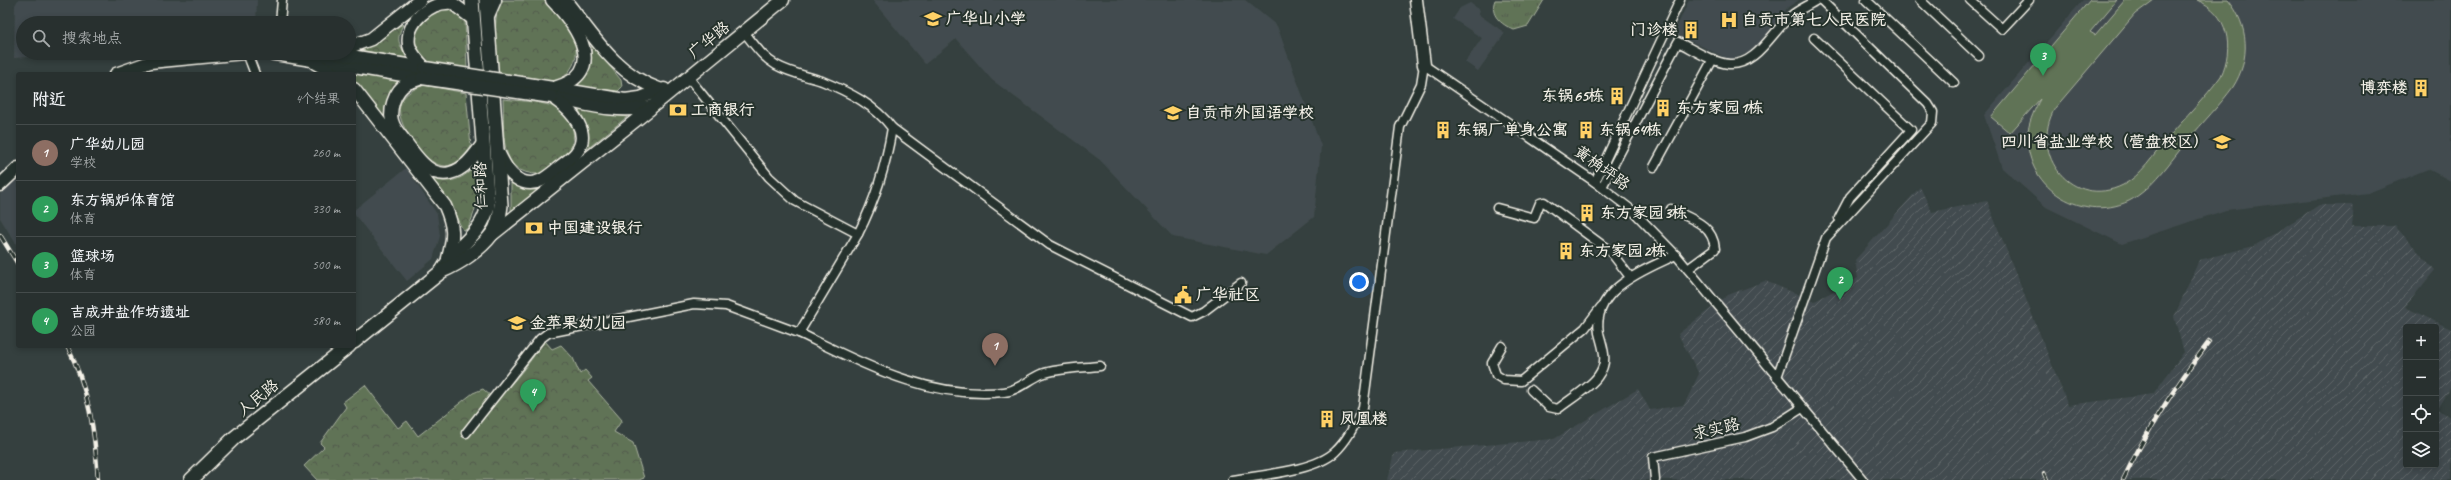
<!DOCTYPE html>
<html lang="zh">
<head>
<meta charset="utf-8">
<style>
  :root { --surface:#28302f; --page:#343c3b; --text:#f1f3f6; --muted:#a5a9aa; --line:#444b4b; --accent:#ffd166 }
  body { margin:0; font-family:Caveat,"LXGW WenKai TC",sans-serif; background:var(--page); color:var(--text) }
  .controls { position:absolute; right:12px; bottom:12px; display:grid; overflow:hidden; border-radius:4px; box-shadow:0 2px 6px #0003 }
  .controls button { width:36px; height:36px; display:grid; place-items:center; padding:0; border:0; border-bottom:1px solid var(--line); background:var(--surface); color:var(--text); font:20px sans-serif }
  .you { position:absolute; left:1359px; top:282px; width:14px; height:14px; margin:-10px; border:3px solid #fff; border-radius:50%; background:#1a73e8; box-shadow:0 0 0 6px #1a73e833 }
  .badge { display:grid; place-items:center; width:26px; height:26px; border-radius:50%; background:var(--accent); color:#fff; font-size:13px; font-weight:700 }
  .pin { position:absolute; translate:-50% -33px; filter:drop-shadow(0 1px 2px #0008) }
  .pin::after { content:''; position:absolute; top:21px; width:14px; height:12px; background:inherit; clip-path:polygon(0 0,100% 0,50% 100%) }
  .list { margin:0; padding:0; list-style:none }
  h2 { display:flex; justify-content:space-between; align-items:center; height:52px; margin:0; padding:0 16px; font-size:17px }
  h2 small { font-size:13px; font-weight:400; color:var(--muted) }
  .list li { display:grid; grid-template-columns:26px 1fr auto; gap:12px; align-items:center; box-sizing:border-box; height:56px; padding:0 16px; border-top:1px solid var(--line) }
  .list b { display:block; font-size:15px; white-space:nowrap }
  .list p { margin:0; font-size:13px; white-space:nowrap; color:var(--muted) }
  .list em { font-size:13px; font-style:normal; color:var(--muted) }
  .icon { flex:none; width:22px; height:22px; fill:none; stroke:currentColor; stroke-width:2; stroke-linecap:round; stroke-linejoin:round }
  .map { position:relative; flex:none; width:2451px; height:480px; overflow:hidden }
  .search { position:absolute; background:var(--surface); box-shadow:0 2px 6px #0003; left:16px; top:16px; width:340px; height:44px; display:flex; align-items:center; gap:10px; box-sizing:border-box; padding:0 14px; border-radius:22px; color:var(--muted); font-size:15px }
  .panel { position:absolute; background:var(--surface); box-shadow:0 2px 6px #0003; left:16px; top:72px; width:340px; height:276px; border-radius:4px }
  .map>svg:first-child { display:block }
  .built { fill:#434c4f }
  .industrial { fill:url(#industrial-furrows); fill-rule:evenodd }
  .grass { fill:url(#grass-tufts); stroke:#aab29f }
  .park { fill:url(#park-crowns); stroke:#aab29f }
  .garden { fill:#607356; stroke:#aab29f }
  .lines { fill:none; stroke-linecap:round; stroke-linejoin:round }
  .street-casing { stroke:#f4f1e8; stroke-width:11 }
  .secondary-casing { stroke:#f4f1e8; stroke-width:15 }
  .primary-casing { stroke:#f4f1e8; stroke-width:16 }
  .street { stroke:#26332d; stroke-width:8 }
  .secondary { stroke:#26332d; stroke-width:12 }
  .primary { stroke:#26332d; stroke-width:13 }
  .rail-casing { stroke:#f4f1e8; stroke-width:4.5 }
  .rail { stroke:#26332d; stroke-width:3; stroke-dasharray:9; stroke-linecap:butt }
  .secondary-bridge-casing { stroke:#f4f1e8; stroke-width:15; stroke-linecap:butt }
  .secondary-bridge { stroke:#26332d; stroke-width:12 }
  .labels { text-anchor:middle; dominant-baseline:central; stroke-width:4; stroke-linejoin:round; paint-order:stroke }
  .poi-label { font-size:16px; font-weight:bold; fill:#f4f1e8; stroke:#26332d; text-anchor:start }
  .street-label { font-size:16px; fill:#f4f1e8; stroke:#26332d }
</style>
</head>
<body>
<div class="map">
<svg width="2451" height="480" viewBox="0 0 2451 480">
  <defs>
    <pattern id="industrial-furrows" width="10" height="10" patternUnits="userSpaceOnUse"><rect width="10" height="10" fill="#434c4f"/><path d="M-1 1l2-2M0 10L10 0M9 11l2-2" fill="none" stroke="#5f6668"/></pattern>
    <pattern id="grass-tufts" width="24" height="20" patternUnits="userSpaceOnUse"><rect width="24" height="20" fill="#607356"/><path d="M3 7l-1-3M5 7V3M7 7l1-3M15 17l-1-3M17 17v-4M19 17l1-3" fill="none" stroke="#535b4d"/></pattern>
    <pattern id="park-crowns" width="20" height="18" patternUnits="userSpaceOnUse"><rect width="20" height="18" fill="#607356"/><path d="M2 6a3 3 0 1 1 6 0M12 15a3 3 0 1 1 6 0" fill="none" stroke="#535b4d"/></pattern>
  </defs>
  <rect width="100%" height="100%" fill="#35403f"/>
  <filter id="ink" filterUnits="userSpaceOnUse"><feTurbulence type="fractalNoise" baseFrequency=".025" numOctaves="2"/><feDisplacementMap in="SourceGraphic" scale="8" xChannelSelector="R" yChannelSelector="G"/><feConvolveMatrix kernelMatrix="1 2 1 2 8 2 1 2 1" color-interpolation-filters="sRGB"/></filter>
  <g filter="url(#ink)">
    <g class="built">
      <path d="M18,0h239l-1,23h-233v30h63l-72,5 1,-53z"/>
      <path d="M872,0h373l32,26 44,120 -7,71 -48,38 -93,-18 -73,-77 -108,-80 -36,-41 -31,25z"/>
      <path d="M1689,0h110l-11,7 -32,43 -26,10 -56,-27z"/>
      <path d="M2083,0h368v181l-23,-12 -60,24 -142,17 -104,34 -76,-37 -44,-39 -18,-53z"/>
      <path d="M1470,3l10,7 -2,4 27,19 -27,38 -13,-9 17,-24 -29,-19 7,-11z"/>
      <path d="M406,168l31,46 3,22 -7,23 -26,22 -53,-67v-4z"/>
      <path d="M18,177v70l-18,-29v-24z"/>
    </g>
    <path class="industrial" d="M1920,187l12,25 55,-11 81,204 85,-11 31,-42 -10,-35 25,-57 55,-14 65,-41h35l-2,21h43l40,44 -30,37 46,22v58l-13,22 13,9v62h-1064l7,-27 160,-14 84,-50 12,21 34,-5 15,-31 -21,-40 50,-39 37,-14 50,20 43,-23 -3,-18zM2406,327h30v138h-30z"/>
    <path class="grass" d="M1495,0h49l-16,26 -14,4c-13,-6 -25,-15 -19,-30z"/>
    <g class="park">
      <path d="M502,0h41c20,15 45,45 27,70 -4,5 -7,9 -14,11 -8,2 -47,-7 -58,-9 -1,-18 -7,-58 4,-72z"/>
      <path d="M443,8l9,1 13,12 2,47 -40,-6 -13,-14c0,-21 8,-33 29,-40z"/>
      <path d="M403,24c-7,17 -5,19 5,34l-49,-8z"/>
      <path d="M592,44l29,36 1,7 -4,4 -41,-5 12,-14z"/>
      <path d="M341,70l59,10c-11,12 -15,24 -15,41l-31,-39v-8h-8z"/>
      <path d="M424,85l42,8 5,54c-21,30 -38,21 -57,-4 -18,-25 -24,-46 10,-58z"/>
      <path d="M503,99c16,2 34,2 49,7 7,2 15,8 18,15 12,26 -9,43 -30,53 -44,1 -35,-44 -37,-75z"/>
      <path d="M578,109l49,8 -41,33c4,-16 1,-27 -8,-41z"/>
      <path d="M478,163c0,23 1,45 -11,66l-4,1 -16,-31 -19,-21c22,7 35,2 50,-15z"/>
      <path d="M511,182l11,7 17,1 -28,22z"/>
      <path d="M545,341l7,8 9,-4 12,13 7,16 5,-4 7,8 -4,3 34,39 -8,12 19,11 11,35 -5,2h-322l-13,-14 20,-19 -4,-4 26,-36 -3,-5 22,-17 33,43 9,-7 11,15 55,-43 10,-4 10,9c17,-6 40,-42 52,-57z"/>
    </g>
    <path class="garden" d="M2090,0h27l-27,32 5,3 30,-35h29l-19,14 -80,94c-27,47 18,102 68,77 18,-9 31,-31 44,-46 18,-21 38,-41 54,-63 13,-28 8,-63 -24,-76h31c21,25 23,59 5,87 -13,18 -30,35 -45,53 -17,20 -35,49 -59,61 -49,23 -107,-16 -101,-70 2,-12 7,-22 12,-32l-30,34 -19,-16z"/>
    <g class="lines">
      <g class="street-casing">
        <g id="street">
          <path d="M1866,0l88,83"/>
          <path d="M1920,0l59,56"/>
          <path d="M1970,0l32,29 27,-29"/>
          <path d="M280,23l2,-23"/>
          <path d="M1814,38l97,92 -61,67 -11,21"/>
          <path d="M247,53l8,21"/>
          <path d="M688,77l81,100 26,24 63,33c17,-33 28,-69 34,-106 -17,-23 -43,-36 -70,-47 -15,-5 -32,-8 -46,-16 -14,-8 -22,-21 -32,-33"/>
          <path d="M892,128l158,117 142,72 12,-6 37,-28"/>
          <path d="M1654,167l59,-108"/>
          <path d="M1595,182l85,-182"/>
          <path d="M1602,187l76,-145c16,8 34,20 51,22 28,2 43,-33 62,-48 8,-7 17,-10 26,-16"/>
          <path d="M1497,208l37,10 6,-15 4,-1 66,49 20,26"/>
          <path d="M1671,209c20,10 42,15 44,40l-27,20"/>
          <path d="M799,333c65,31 131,67 205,59 13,-1 26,-13 38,-18 17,-6 40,-6 58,-8"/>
          <path d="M1502,346l-10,17 4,12 8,5 17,1 64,-53 16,-21"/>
          <path d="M1777,377l49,-139 106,-115 1,-11 -5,-8 -107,-104"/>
          <path d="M1531,390l18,17 9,2c11,-9 33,-22 40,-33 11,-15 5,-27 1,-43 -8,-44 46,-63 77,-78"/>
          <path d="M466,433l74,-94 8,-6 146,-29 32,2 73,27 59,-99"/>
          <path d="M1233,480c27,-5 82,-9 102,-28 13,-12 20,-28 28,-44l37,-281 21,-43 3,-19 171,117 38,29 43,44 187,225"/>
          <path d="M1655,480l-2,-23 92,-20 27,-10 30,-19"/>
        </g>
      </g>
      <g class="secondary-casing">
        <g id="secondary">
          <path d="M552,0c25,26 58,73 2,88"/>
          <path d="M565,0c29,36 49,73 94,89"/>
          <path d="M1416,0l8,65"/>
          <path d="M487,18l8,-18"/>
          <path d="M349,47l22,-8 49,-39"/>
          <path d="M269,53l152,25"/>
          <path d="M332,53l93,15"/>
          <path d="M315,63l20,11"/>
          <path d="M425,68c-6,-6 -14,-14 -16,-23 -4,-23 22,-44 43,-42l21,16"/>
          <path d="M116,74l34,-12 94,-9"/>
          <path d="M422,78c-4,2 -10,3 -14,5 -14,7 -21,30 -14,43 3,6 9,12 13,18 10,13 23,34 43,29 15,-4 23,-16 32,-28"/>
          <path d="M553,88l72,12 15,-2 24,-9"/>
          <path d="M354,89l91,117c9,21 9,30 3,52"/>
          <path d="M552,97c32,7 68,18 101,9l130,-106"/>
          <path d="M497,150c6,12 12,27 27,32 13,4 23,-5 33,-13 6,-5 14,-10 19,-16 16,-20 -4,-42 -20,-53"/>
          <path d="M0,185l18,-17"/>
          <path d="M493,234l157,-125"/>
        </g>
      </g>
      <g class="primary-casing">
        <g id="primary">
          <path d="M442,271c13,-26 39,-34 46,-65l-16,-206"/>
          <path d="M354,342l88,-71c17,-7 38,-21 50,-37 6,-7 8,-20 9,-29l-15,-205"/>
          <path d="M191,480l43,-42 115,-92"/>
        </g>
      </g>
      <use href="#street" class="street"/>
      <use href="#secondary" class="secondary"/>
      <use href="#primary" class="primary"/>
      <g class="rail-casing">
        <g id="rail">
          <path d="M0,235l18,29"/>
          <path d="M67,346c22,42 28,87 31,134"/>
          <path d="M2044,473l3,7"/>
          <path d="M2123,480c24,-50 52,-94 86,-138"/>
        </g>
      </g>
      <use href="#rail" class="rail"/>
      <g class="secondary-bridge-casing">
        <g id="secondary-bridge">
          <path d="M425,68l128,20"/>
          <path d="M422,78l130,19"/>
        </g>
      </g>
      <use href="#secondary-bridge" class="secondary-bridge"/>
    </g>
  </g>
  <defs>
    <g id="school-bare" transform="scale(1.38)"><path d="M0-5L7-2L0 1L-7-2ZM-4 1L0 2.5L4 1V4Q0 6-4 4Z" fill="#ffd166" stroke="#26332d" stroke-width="2.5" paint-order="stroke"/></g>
    <g id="hospital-bare" transform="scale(1.38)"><path d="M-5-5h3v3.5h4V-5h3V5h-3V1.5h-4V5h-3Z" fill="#ffd166" stroke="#26332d" stroke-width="2.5" paint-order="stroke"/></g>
    <g id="building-bare" transform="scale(1.38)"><path d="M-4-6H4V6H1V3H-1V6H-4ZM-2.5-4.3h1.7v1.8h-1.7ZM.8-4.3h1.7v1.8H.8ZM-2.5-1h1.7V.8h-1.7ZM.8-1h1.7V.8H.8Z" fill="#ffd166" stroke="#26332d" stroke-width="2.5" paint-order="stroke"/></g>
    <g id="bank-bare" transform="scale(1.38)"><path d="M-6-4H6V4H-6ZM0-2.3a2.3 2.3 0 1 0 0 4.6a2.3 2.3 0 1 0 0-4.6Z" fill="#ffd166" stroke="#26332d" stroke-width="2.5" paint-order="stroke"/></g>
    <g id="university-bare" transform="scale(1.38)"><path d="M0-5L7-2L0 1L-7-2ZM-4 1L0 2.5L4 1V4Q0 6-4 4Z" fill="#ffd166" stroke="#26332d" stroke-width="2.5" paint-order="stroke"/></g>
    <g id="civic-bare" transform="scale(1.38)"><path d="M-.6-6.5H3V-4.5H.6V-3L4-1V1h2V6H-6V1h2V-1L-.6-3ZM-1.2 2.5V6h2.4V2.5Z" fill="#ffd166" stroke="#26332d" stroke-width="2.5" paint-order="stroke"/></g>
  </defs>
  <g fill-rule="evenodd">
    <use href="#school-bare" x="933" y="19"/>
    <use href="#hospital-bare" x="1729" y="20"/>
    <use href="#building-bare" x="1691" y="30"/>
    <use href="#building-bare" x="2421" y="88"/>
    <use href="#building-bare" x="1617" y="96"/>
    <use href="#building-bare" x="1663" y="108"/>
    <use href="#bank-bare" x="678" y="110"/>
    <use href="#school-bare" x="1173" y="113"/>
    <use href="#building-bare" x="1443" y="130"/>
    <use href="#building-bare" x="1586" y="130"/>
    <use href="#university-bare" x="2222" y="142"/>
    <use href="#building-bare" x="1587" y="213"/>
    <use href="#bank-bare" x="534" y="228"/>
    <use href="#building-bare" x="1566" y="251"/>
    <use href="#civic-bare" x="1183" y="295"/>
    <use href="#school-bare" x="517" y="323"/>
    <use href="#building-bare" x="1327" y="419"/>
  </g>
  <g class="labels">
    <g class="poi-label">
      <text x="946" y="19">广华山小学</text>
      <text x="1742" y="20">自贡市第七人民医院</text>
      <text x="1678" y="30" text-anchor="end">门诊楼</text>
      <text x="2408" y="88" text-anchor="end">博弈楼</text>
      <text x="1604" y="96" text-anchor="end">东锅65栋</text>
      <text x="1676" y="108">东方家园1栋</text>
      <text x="691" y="110">工商银行</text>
      <text x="1186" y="113">自贡市外国语学校</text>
      <text x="1456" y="130">东锅厂单身公寓</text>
      <text x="1599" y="130">东锅64栋</text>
      <text x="2209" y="142" text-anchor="end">四川省盐业学校（营盘校区）</text>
      <text x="1600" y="213">东方家园3栋</text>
      <text x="547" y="228">中国建设银行</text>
      <text x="1579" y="251">东方家园2栋</text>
      <text x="1196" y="295">广华社区</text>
      <text x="530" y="323">金苹果幼儿园</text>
      <text x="1340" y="419">凤凰楼</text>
    </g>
    <g class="street-label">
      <text transform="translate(709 40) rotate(-39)">广华路</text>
      <text transform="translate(1602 168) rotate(36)">黄桷坪路</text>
      <text transform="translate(481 186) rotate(-92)">仁和路</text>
      <text transform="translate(258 398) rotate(-39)">人民路</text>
      <text transform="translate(1716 429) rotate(-13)">求实路</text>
    </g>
  </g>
</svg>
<div class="controls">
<button>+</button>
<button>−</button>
<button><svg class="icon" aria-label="locate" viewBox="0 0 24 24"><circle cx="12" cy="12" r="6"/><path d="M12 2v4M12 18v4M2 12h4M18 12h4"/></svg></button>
<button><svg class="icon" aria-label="layers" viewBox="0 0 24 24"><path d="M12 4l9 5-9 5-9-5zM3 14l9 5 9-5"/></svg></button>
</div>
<div class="you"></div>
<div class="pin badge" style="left:995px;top:366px;background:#8d6e63">1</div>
<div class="pin badge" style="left:1840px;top:300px;background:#2e9e5b">2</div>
<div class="pin badge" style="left:2043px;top:76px;background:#2e9e5b">3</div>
<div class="pin badge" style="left:533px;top:412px;background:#2e9e5b">4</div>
<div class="search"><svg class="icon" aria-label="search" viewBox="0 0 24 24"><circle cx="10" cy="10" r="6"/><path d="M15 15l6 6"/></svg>搜索地点</div>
<section class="panel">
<h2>附近<small>4个结果</small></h2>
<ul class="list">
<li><span class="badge" style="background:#8d6e63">1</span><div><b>广华幼儿园</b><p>学校</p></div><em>260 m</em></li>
<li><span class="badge" style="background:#2e9e5b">2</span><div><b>东方锅炉体育馆</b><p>体育</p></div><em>330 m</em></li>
<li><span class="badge" style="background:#2e9e5b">3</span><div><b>篮球场</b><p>体育</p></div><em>500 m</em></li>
<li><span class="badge" style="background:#2e9e5b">4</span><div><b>吉成井盐作坊遗址</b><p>公园</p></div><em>580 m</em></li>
</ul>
</section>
</div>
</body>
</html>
